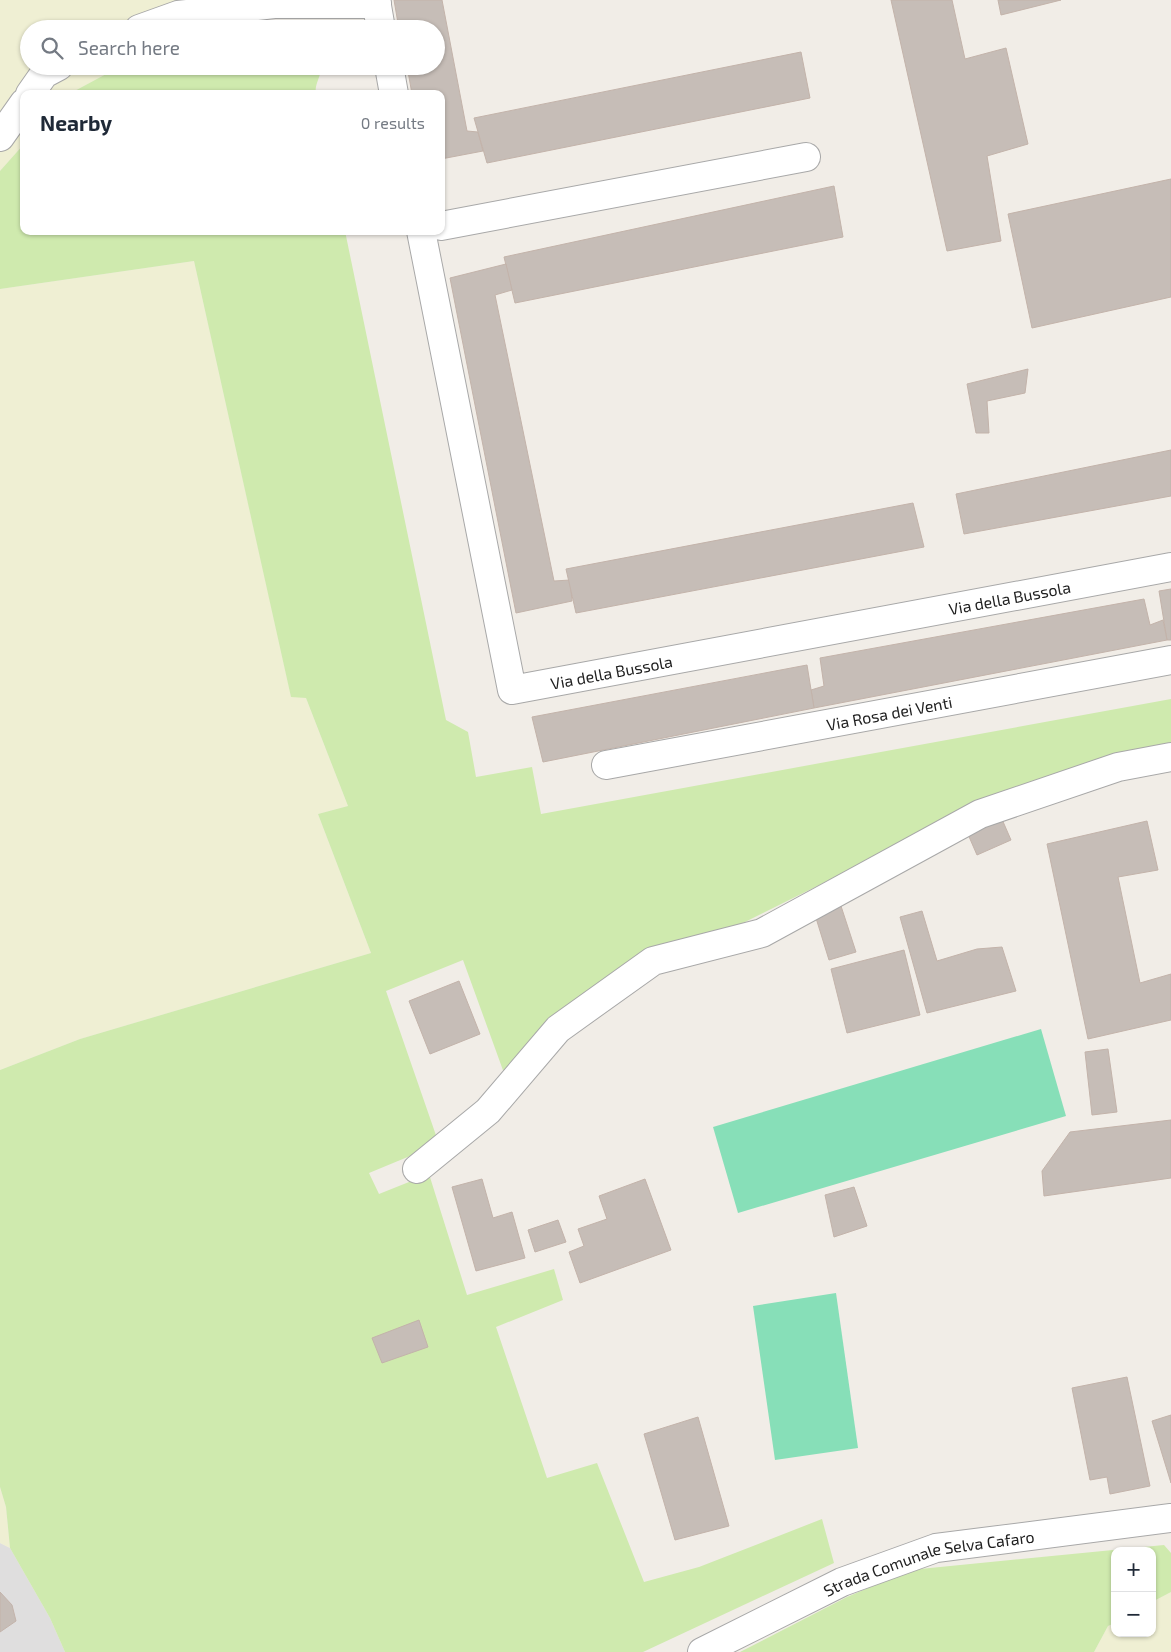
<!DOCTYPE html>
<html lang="en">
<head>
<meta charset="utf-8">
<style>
  :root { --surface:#fff; --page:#f2f2f3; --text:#1f2937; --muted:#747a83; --line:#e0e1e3 }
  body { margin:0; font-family:"Exo 2",sans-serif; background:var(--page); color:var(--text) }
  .controls { position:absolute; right:15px; bottom:15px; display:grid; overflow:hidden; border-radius:10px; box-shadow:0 1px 4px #0004 }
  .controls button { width:45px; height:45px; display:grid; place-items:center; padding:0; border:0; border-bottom:1px solid var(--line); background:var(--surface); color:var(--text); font:25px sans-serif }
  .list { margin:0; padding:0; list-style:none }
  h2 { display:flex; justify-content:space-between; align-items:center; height:65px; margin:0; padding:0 20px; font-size:21px }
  h2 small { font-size:16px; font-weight:400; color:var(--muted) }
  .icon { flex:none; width:28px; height:28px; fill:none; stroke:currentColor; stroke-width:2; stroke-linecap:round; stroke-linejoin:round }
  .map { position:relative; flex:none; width:1171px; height:1652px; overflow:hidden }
  .search { position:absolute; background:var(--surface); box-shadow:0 1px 4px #0004; left:20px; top:20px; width:425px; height:55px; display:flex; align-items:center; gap:12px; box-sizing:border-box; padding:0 18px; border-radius:28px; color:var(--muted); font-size:19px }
  .panel { position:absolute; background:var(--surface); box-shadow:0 1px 4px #0004; left:20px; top:90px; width:425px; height:145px; border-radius:10px }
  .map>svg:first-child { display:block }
  .residential { fill:#dfdede }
  .farmland { fill:#efefd3 }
  .grass { fill:#cfeaae }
  .pitch { fill:#87dfb8 }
  .building { fill:#c6bdb7; stroke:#c3b3aa }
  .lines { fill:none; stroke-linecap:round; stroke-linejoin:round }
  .minor-casing { stroke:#a8a8a8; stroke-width:30 }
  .minor { stroke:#fff; stroke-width:28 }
  .labels { text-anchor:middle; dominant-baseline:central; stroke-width:4; stroke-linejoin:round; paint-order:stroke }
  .street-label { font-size:16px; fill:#212121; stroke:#fff }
</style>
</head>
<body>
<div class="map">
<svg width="1171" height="1652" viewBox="0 0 1171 1652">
  <rect width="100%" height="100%" fill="#f1ede7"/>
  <path class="residential" d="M0,1543l10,5 40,70 15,34h-65z"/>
  <g class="farmland">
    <path d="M0,0h231l5,26 -9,3h-198v37h92l-52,28h-45v50l-24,27z"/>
    <path d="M194,261l97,435 15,2 42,108 -30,8 53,139 -291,86 -80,31v-781z"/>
    <path d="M0,1487l6,20 4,41 -10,-5z"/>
    <path d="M1171,1592v60h-77l14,-26 7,-3v10h37v-31z"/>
  </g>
  <g class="grass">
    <path d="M121,66h201c-1,10 -8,19 -6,28h-247z"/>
    <path d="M24,144v87h321l101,489 22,12 8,45 56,-10 9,47 630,-115v50l-213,67 -217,108 -78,26 -159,123 -41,-113 -77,31 53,153 -70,29 10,21 50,-20 38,121 87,-26 9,31 -67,27 51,151 50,-15 47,119 55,-15 123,-48 12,44 -191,89h-578l-15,-34 -40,-70 -4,-41 -6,-20v-417l80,-31 291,-86 -53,-139 30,-8 -42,-108 -15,-1 -97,-436 -194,28v-118z"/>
    <path d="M1164,1545l7,8v39l-19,10v-51h-37v72l-7,3 -14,26h-354l107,-55 63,-27z"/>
  </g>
  <g class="pitch">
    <path d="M1041,1029l25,87 -328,97 -25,-86z"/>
    <path d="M836,1293l22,155 -83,12 -22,-154z"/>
  </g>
  <g class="building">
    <path d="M394,0h48l25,131 11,1 5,19 -42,8v-65h-29l-5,-28h29v-37h-37z"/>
    <path d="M891,0h61l13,59 41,-11 22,96 -41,12 14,85 -54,10z"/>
    <path d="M998,0h63l-60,15z"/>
    <path d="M801,52l9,46 -323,65 -13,-45z"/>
    <path d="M1171,179v118l-139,31 -24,-114z"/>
    <path d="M834,186l9,51 -328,66 -11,-46z"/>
    <path d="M506,264l6,26 -17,5 59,286 16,-1 2,21 -56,12 -66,-335z"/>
    <path d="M1028,369l-3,24 -38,8 2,32h-13l-9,-49z"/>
    <path d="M1171,450v46l-207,38 -8,-40z"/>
    <path d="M913,503l11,44 -348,66 -10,-44z"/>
    <path d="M1171,589v51h-4l-8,-49z"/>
    <path d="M1144,599l6,26 13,-5 4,20 -353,68 -3,-18 13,-4 -4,-28z"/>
    <path d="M807,665l7,43 -271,54 -11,-45z"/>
    <path d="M1001,817l10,23 -34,15 -10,-23z"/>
    <path d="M1147,821l11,49 -40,7 22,106 31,-9v46l-83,19 -41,-195z"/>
    <path d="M840,903l16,49 -27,8 -13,-42z"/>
    <path d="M922,911l15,50 40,-12 25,-2 14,44 -89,22 -27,-96z"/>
    <path d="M904,950l16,65 -73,18 -16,-64z"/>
    <path d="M459,981l21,53 -50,20 -21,-53z"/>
    <path d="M1108,1049l9,63 -25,3 -7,-63z"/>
    <path d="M1171,1120v58l-127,18 -2,-25 28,-39z"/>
    <path d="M482,1179l11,39 19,-6 13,46 -49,13 -24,-84z"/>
    <path d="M645,1179l26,71 -91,33 -11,-31 15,-6 -6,-17 29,-10 -8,-23z"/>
    <path d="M854,1187l13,39 -33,11 -9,-42z"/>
    <path d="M558,1220l8,22 -31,10 -7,-22z"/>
    <path d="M419,1320l9,27 -46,16 -10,-25z"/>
    <path d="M1127,1377l23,109 -40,8 -3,-17 -17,3 -18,-92z"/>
    <path d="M1171,1415v68l-19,-62z"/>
    <path d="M698,1417l31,109 -54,14 -31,-106z"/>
    <path d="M0,1592l12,13 4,16 -16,11z"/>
  </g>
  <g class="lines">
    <g class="minor-casing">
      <g id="minor">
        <path d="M376,0l5,29"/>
        <path d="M139,29l39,-14 96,-11h103"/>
        <path d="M389,66l5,28"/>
        <path d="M30,94l14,-20 15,-8"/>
        <path d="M0,137l24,-34"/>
        <path d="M441,226l365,-69"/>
        <path id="s1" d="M421,231l91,459 659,-123"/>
        <path id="s2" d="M606,765l565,-105"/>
        <path d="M417,1169l71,-58 70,-82 95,-68 109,-28 218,-119 138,-47 53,-10"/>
        <path id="s3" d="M702,1652l140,-70 94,-34 235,-30"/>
      </g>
    </g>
    <use href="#minor" class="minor"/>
  </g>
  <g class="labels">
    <g class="street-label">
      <text stroke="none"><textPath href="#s1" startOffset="974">Via della Bussola</textPath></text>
      <text stroke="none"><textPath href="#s1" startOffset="569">Via della Bussola</textPath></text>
      <text stroke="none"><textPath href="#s2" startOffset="288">Via Rosa dei Venti</textPath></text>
      <text stroke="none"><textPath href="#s3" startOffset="246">Strada Comunale Selva Cafaro</textPath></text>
    </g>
  </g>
</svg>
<div class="controls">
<button>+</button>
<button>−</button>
</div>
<div class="search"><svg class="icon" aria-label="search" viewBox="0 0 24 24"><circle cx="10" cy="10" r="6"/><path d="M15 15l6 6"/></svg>Search here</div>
<section class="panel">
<h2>Nearby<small>0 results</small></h2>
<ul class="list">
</ul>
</section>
</div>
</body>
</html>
